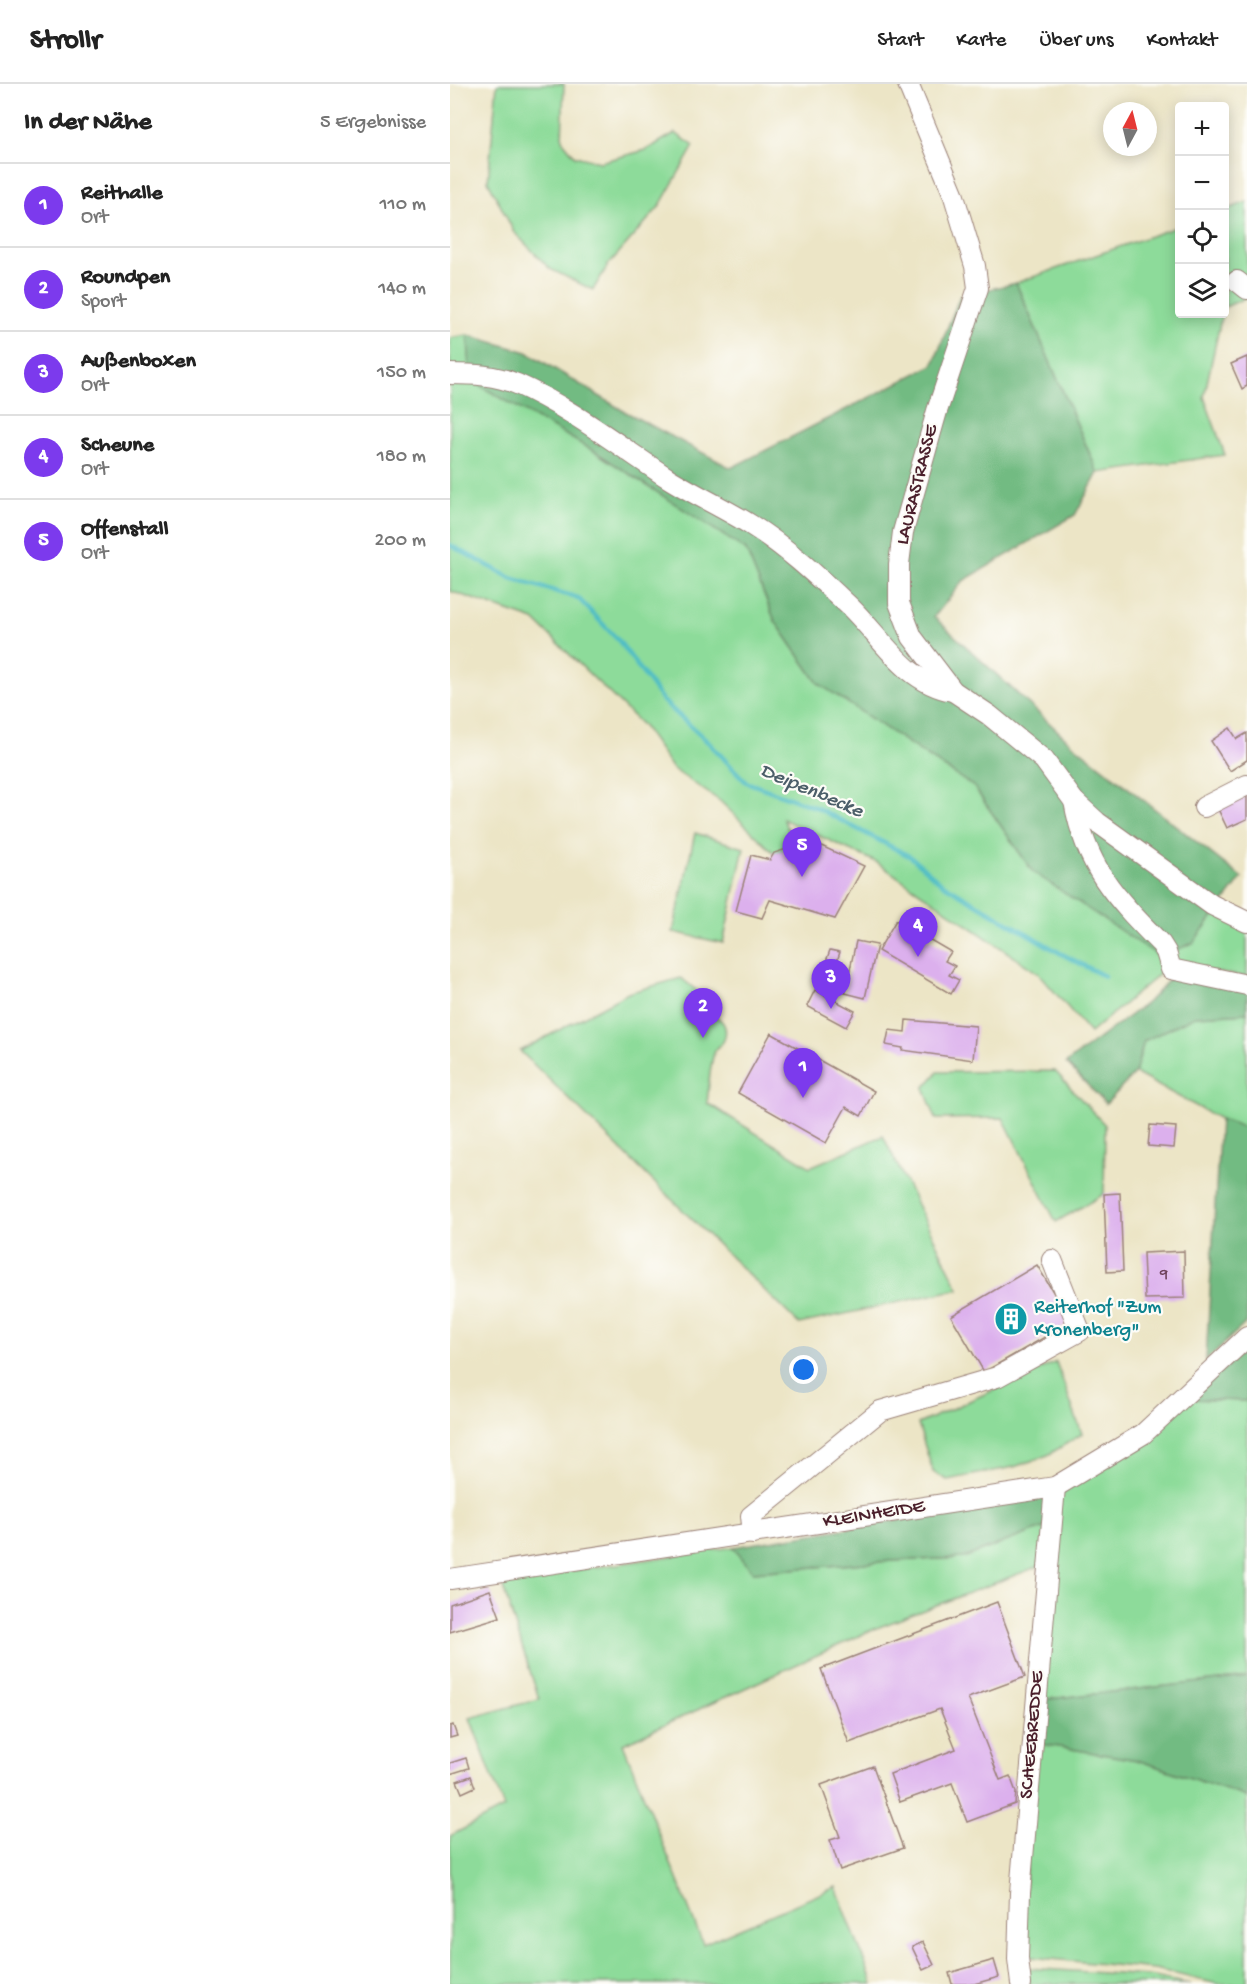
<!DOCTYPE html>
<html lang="de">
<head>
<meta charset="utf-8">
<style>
  :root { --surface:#fff; --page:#f2f2f2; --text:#222; --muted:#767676; --line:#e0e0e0; --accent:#7c3aed }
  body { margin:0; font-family:"Gochi Hand",sans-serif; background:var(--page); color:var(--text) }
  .controls { position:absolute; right:18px; top:18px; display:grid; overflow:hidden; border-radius:6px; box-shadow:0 3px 15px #0003 }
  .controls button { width:54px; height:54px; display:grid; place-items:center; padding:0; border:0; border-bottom:2px solid var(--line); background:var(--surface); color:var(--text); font:30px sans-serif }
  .compass { position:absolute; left:653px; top:18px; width:54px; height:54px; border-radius:50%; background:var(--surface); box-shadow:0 3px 15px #0003; rotate:7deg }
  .you { position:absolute; left:354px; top:1286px; width:21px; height:21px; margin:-15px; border:4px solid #fff; border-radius:50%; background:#1a73e8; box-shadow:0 0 0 9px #1a73e833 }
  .badge { display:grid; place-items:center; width:39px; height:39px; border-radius:50%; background:var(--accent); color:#fff; font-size:20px; font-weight:700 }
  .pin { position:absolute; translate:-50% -50px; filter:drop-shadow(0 2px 3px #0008) }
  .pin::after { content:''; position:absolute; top:32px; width:21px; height:18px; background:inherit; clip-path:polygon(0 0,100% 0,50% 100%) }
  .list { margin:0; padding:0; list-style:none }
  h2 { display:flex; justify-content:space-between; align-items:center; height:78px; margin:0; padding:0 24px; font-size:26px }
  h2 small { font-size:20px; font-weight:400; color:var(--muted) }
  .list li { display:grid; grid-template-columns:39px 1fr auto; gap:18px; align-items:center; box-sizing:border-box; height:84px; padding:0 24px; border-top:2px solid var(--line) }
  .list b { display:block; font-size:22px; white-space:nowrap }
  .list p { margin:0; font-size:20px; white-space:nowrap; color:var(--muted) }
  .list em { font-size:20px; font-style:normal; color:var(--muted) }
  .icon { flex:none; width:33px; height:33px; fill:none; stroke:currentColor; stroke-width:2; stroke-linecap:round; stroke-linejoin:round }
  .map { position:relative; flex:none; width:797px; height:1900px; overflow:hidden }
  header { display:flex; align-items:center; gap:36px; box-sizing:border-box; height:84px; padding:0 30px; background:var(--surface); border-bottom:2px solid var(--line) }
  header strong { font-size:28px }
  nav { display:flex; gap:33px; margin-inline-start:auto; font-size:21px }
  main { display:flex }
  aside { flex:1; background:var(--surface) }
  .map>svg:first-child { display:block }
  .green { fill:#8ddb9a; stroke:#6c7d62; stroke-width:1.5 }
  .forest { fill:#72bb82; stroke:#5e6d56; stroke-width:1.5 }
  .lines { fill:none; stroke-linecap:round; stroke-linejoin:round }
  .stream { stroke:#4fbdc5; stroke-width:4.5 }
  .building { fill:#dcb0ed }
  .minor-casing { stroke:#9b8278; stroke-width:22 }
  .minor { stroke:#fff; stroke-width:20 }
  .labels { text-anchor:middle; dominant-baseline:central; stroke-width:4.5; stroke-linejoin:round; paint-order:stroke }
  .number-label { font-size:16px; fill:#6e435c }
  .street-label { font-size:20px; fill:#4a1f2b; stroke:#fdfcf7 }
  .culture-label { font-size:20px; fill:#0d838f; stroke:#fdfcf7; text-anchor:start }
  .water-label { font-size:21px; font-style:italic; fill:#4c5e69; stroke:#fdfcf7 }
</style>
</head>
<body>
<header>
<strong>Strollr</strong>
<nav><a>Start</a><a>Karte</a><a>Über uns</a><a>Kontakt</a></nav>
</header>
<main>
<aside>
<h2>In der Nähe<small>5 Ergebnisse</small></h2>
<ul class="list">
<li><span class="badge">1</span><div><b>Reithalle</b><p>Ort</p></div><em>110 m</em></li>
<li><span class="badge">2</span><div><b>Roundpen</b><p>Sport</p></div><em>140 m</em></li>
<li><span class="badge">3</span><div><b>Außenboxen</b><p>Ort</p></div><em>150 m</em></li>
<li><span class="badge">4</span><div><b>Scheune</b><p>Ort</p></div><em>180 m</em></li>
<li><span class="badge">5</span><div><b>Offenstall</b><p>Ort</p></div><em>200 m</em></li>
</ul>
</aside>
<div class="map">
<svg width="797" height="1900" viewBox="0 0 797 1900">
  <rect width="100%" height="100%" fill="#fdfcf7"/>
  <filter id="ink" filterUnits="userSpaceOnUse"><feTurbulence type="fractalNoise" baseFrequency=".0167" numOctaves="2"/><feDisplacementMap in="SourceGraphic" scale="12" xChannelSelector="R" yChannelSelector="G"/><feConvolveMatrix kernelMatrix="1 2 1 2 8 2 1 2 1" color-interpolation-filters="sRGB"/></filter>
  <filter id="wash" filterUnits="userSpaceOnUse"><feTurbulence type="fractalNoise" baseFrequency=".008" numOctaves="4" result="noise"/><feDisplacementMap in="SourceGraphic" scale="24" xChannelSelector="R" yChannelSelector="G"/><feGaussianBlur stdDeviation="1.35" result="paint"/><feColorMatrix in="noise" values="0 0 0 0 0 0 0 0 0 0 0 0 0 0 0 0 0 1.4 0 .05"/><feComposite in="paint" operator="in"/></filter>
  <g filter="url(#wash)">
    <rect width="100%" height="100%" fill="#ece5c6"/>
    <g class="green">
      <path d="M47,0h67l-2,56 13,16 25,6 46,-12 29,-17 19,13 -35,61 -51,58 -15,25 -43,-21 -36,-37 -26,-51z"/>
      <path d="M797,118v95l-22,10v-97z"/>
      <path d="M729,142l1,88h42l-18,83 21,58 -127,18 -82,-190z"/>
      <path d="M18,251l3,45 26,3 249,167 29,71 43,62 156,104 59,85 182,41 32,13v51l-82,-12 -8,11 -67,57 -51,-59 -163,-112 -93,-43 13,27 -22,7 -54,-52 -47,-32 -31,-44 -108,-105 -84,-29v-253z"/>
      <path d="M245,749l49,15 -21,95 -50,-11z"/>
      <path d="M231,894l34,27 -18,7c16,1 34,8 27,28 -2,5 -7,7 -9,11 -6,14 -6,37 -8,52l103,64 73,-31 76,153 -160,35 -279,-273 108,-58z"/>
      <path d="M797,929v115l-27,-9 -85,-46 8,-32 52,-25z"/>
      <path d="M605,987l50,54 -1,69 -48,28 -53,-104 -67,1 -12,-31 14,-16z"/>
      <path d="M606,1278l26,72 -34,21 -34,12 -67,13 -14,-8 -15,-48z"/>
      <path d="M740,1315l57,2v276l-207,23 19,-210z"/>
      <path d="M595,1443l-3,38 -168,64 -251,115 80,200 133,-57 37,97h-423v-148l54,-28 -34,-90 69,-19 -38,-118 232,-34 20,25 137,-11 73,-3z"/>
      <path d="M585,1659l103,17 109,37v187h-29l-63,-15 -135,-13z"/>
      <path d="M577,1884l121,8 42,8h-161z"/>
    </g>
    <g class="forest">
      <path d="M566,199l82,190 -23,42 -112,66 -29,36 136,125 172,136 -49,65 -33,14 -127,-85 -59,-85 -156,-104 -43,-62 -29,-71 -149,-97 -127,-73 -2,-45 59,17 95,58 109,58 202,-103 27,-69z"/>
      <path d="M725,889l72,14v26l-52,3 -51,25 -9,32 -29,31 -40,-41 82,-61z"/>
      <path d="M770,1035l27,9v194l-41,38z"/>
      <path d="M797,1264v53l-56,-2z"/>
      <path d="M597,1412l-2,31 -82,31 -73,3 -137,11 -20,-25z"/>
      <path d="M797,1593v120l-110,-37 -102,-17 5,-43z"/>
    </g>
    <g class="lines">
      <path class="stream" d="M0,461l61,33 67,20 41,43 44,60 46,42 37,39 71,26 94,49 30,26 119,70 44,23"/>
    </g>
    <g id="blocks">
      <g class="building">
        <path d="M797,273v29l-5,3 -11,-25z"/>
        <path d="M780,644l7,11 10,-6v27l-17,11 -19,-30z"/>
        <path d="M797,712v23l-20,9 -9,-19z"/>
        <path d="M361,757l53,25 -29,53 -65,-19 -8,18 -26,-7 15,-56 19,5 4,-7z"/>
        <path d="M446,836l55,32 -6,9 10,5 -6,9 10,5 -8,14 -73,-43z"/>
        <path d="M406,857l21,4 -12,53 -20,-5z"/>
        <path d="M380,866l10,2 -6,19 -10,-4z"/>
        <path d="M365,906l40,21 -9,16 -39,-21z"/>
        <path d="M456,936l70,6 -3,34 -71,-10 1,-2 -17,-3 3,-15 16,2z"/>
        <path d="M321,949l103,58 -13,25 -15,-9 -20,36 -88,-50z"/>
        <path d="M700,1041l26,2 -2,21 -26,-2z"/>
        <path d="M670,1109l3,78 -16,1 -3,-78z"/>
        <path d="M734,1167l1,47 -40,1 -2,-46z"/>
        <path d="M587,1181l34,57 -87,50 -33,-56z"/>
        <path d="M40,1506l10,27 -50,15v-28z"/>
        <path d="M547,1518l28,75 -57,21 32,82 10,-4 6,16 -1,12 -48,18 -15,-39 -52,19 -10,-28 66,-25 -16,-40 -91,34 -28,-74z"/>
        <path d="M3,1641l4,11 -7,2v-12z"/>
        <path d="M16,1674l3,10 -19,6v-11z"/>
        <path d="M423,1682l30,82 -63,22 -10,-30 10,-3 -19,-52z"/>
        <path d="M21,1692l4,11 -13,6 -5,-12z"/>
        <path d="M473,1858l11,23 -11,5 -11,-23z"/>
        <path d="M544,1876l5,17 -25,7h-22l-3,-11z"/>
      </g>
    </g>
  </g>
  <g filter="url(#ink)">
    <use href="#blocks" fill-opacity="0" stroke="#9b8278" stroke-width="1.5"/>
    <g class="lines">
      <g class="minor-casing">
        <g id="minor">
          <path d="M458,0l45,109 22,73 3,22 -41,123 -34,121 -4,32v39l13,34 41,54 36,24 55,45 30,41 23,21 115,83 35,17"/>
          <path d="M787,197l10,8"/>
          <path d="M0,290c23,0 46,1 67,10 54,24 102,62 151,94 27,17 56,30 83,47 34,21 66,51 95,78 34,31 58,80 107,88"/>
          <path d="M624,717c12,67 41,96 87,143l5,8 5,17 76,16"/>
          <path d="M754,723l43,-22"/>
          <path d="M303,1450l-2,-18 129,-105 117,-34 83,-46 -28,-71"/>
          <path d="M0,1495l605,-92 88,-53 104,-97"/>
          <path d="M571,1900l-3,-25 2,-66 35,-406"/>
        </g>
      </g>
      <use href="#minor" class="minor"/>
    </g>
  </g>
  <defs>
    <g id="building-disc" transform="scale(1.725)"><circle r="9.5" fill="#0f9aa8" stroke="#fdfcf7"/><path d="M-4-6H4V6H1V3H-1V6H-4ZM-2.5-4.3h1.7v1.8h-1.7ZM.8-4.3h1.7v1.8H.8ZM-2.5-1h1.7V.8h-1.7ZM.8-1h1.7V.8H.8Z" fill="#fff"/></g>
  </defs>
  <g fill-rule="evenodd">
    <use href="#building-disc" x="561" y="1235"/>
  </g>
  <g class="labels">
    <g class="number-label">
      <text x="714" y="1191">9</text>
    </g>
    <g class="street-label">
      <text transform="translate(468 401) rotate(-76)">LAURASTRASSE</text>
      <text transform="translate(424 1431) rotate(-9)">KLEINHEIDE</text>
      <text transform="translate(583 1651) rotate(-85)">SCHEEBREDDE</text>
    </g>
    <g class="culture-label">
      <text x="584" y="1224">Reiterhof "Zum<tspan x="584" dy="23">Kronenberg"</tspan></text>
    </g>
    <g class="water-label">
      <text transform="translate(361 708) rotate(23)">Deipenbecke</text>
    </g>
  </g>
</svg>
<div class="controls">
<button>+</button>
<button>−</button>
<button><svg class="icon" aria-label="locate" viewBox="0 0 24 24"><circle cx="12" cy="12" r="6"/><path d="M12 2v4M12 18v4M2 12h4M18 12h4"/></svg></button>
<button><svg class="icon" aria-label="layers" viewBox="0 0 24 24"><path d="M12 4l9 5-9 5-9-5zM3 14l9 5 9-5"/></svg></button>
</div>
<svg class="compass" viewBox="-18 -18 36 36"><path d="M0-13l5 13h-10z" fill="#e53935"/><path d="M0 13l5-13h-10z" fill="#767676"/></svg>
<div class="you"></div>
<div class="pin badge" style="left:353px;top:1014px">1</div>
<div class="pin badge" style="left:253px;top:954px">2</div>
<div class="pin badge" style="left:381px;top:925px">3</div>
<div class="pin badge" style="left:468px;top:873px">4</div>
<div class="pin badge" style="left:352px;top:793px">5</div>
</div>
</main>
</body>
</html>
